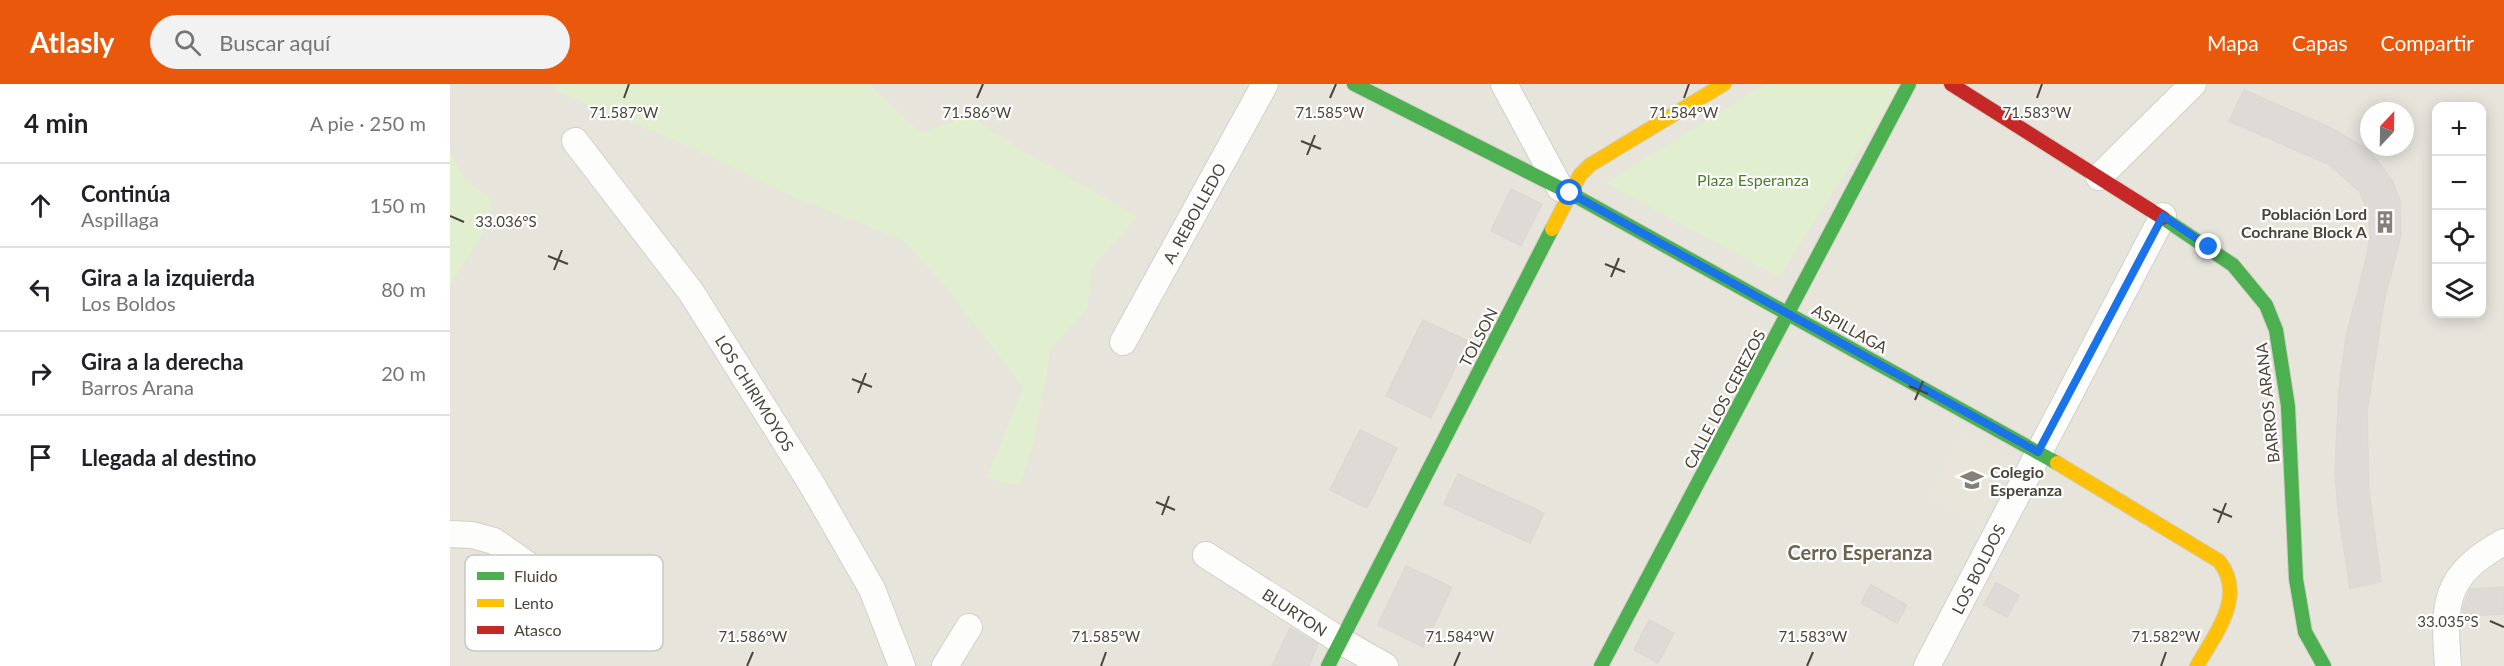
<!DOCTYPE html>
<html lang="es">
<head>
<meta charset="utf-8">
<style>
  :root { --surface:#fff; --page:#f2f2f2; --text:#202124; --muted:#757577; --line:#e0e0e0; --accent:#ea580c }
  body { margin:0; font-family:Lato,sans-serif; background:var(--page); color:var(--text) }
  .controls { position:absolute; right:18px; top:18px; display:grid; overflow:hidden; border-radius:12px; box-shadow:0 3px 15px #0003 }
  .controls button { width:54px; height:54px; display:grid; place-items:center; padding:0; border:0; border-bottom:2px solid var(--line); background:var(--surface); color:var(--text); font:30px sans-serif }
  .compass { position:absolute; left:1910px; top:18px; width:54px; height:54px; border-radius:50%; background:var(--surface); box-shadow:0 3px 15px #0003; rotate:22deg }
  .stop { position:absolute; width:18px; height:18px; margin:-14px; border:4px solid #1a73e8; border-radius:50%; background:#fff }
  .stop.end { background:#1a73e8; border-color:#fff; box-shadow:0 2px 6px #0008 }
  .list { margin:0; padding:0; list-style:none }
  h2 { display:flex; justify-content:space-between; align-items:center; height:78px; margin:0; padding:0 24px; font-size:26px }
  h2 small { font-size:20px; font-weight:400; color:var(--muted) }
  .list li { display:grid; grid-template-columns:39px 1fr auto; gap:18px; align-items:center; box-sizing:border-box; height:84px; padding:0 24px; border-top:2px solid var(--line) }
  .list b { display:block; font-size:22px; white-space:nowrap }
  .list p { margin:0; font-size:20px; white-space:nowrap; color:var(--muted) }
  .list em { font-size:20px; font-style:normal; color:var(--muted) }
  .icon { flex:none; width:33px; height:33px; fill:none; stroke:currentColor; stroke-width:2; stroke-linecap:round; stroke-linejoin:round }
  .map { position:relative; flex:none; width:2054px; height:582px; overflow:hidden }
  header { display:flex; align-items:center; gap:36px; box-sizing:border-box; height:84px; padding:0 30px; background:var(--accent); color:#fff }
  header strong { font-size:28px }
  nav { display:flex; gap:33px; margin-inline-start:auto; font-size:21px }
  .search { width:420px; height:54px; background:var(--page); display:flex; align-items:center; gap:15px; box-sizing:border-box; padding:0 21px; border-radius:33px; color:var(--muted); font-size:22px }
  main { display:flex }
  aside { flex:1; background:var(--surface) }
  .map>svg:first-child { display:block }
  .residential { fill:#e7e4dc; fill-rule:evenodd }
  .education { fill:#eae5da }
  .green { fill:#e1eecf }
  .building { fill:#dedbd6; stroke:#dcd9d4; stroke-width:1.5 }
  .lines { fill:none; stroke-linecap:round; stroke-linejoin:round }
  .street-casing { stroke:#d2d0cb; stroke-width:28 }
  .fast-casing { stroke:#d3cfc5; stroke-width:16 }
  .slow-casing { stroke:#d3cfc5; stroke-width:16 }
  .jam-casing { stroke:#d3cfc5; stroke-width:16 }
  .street { stroke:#fdfdfc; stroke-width:26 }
  .fast { stroke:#4caf50; stroke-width:14 }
  .slow { stroke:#ffc107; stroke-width:14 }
  .jam { stroke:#c62828; stroke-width:14 }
  .route { stroke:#1a73e8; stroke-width:8 }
  .ticks { fill:none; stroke:#4b4439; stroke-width:2 }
  .labels { text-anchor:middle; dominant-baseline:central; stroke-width:4.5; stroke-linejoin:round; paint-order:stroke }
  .park-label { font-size:16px; fill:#4a7f2a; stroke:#fff }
  .street-label { font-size:16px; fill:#4b4439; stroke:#fff }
  .poi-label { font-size:16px; font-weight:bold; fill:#4b4439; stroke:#fff; text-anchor:end }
  .quarter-label { font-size:20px; font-weight:bold; fill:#6e6250; stroke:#fff }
  .key { fill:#fff; stroke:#c9c7c4; stroke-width:1.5 }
  .key-label { font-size:16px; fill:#4b4439 }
  .ticks-label { font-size:15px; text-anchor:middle; fill:#4b4439; stroke:#fff; stroke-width:4.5; stroke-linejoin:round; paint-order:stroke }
</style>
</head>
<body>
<header>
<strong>Atlasly</strong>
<div class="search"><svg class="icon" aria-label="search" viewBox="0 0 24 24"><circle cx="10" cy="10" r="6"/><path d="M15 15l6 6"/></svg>Buscar aquí</div>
<nav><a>Mapa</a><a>Capas</a><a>Compartir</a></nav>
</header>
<main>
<aside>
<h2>4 min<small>A pie · 250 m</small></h2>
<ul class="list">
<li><svg class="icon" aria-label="ahead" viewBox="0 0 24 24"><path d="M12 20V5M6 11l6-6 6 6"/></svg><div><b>Continúa</b><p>Aspillaga</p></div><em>150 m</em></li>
<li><svg class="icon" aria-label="left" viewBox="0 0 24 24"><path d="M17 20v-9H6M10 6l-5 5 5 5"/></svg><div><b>Gira a la izquierda</b><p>Los Boldos</p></div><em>80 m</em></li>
<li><svg class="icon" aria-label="right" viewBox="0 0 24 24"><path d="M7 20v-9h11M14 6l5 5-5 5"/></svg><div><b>Gira a la derecha</b><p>Barros Arana</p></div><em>20 m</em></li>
<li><svg class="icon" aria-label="arrive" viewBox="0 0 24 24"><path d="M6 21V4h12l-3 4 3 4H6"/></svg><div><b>Llegada al destino</b></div></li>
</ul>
</aside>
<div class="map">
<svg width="2054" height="582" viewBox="0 0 2054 582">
  <rect width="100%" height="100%" fill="#f4f2ee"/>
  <path class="residential" d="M0,0h2054v582h-2054zM1986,22h46v208h-46zM1919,27h36v36h-36z"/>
  <path class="education" d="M1511,352l53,27 -31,61 -53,-26z"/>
  <g class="green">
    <path d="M102,0h317l51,49 49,-17 54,35 114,65 -45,51 -5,42 -36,39 -17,92 -14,46 -33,-8 36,-91 -81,-105 -39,-42 -124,-49 -91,-45 -129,-54z"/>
    <path d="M1316,0h128l5,4 -120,189 -173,-94z"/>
    <path d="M0,69l13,23 29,25 -9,32 -33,52z"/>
  </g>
  <g class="building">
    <path d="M1794,6l85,37 40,23 23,30 8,21 1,34 -17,67 -17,110 2,79 12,91 -31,6 -12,-79 -3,-37 4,-83 7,-52 21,-82 3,-21 -3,-24 -7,-18 -30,-27 -101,-44z"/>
    <path d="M1061,105l31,15 -21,42 -30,-15z"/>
    <path d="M973,236l45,21 -37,77 -45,-22z"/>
    <path d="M910,346l37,18 -30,60 -37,-18z"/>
    <path d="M1008,390l86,39 -14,30 -86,-39z"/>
    <path d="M956,482l46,21 -29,60 -45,-22z"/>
    <path d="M1546,499l23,12 -12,22 -23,-12z"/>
    <path d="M1421,501l36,20 -10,18 -36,-20z"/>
    <path d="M2054,503v27l-40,2 -1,-8 7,-19z"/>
    <path d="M1199,536l25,13 -16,30 -24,-13z"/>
    <path d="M840,544l28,16 -9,22h-37z"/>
  </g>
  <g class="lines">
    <g class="street-casing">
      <g id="street">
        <path d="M1054,0l56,104"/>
        <path d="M125,57l116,151 120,191 61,106 30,77"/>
        <path d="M1649,93l94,-93"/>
        <path d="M673,258l142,-258"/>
        <path d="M0,450l22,1 22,6 112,79"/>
        <path d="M756,471l135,86 44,25"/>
        <path d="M495,582l24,-39"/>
        <path d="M1477,582l236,-450"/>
        <path d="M1998,582c-5,-64 -4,-91 56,-124"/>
      </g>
    </g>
    <g class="fast-casing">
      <g id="fast">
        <path d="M904,0l216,109 487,270"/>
        <path d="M1713,134l70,47 33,40 10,25 12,76 8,173 9,53 19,34"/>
        <path d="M878,582l224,-437"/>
        <path d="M1151,582l308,-582"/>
      </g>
    </g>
    <g class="slow-casing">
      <g id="slow">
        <path d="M1102,145l28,-54 10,-10 134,-81"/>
        <path d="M1607,379l162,98c28,35 -4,73 -22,105"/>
      </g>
    </g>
    <g class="jam-casing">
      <path id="jam" d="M1501,0l212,134"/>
    </g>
    <use href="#street" class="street"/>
    <use href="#fast" class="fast"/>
    <use href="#slow" class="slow"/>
    <use href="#jam" class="jam"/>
  </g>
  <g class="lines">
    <path class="route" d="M1120,109l468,259 125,-236 46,31"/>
  </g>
  <path class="ticks" d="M174,14l5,-14M527,14l6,-14M880,14l6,-14M1234,14l5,-14M1587,14l5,-14M851,57l20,8M857,71l8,-20M0,132l14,6M98,172l20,8M1155,180l20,8M104,186l8,-20M1161,193l8,-19M402,295l20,8M1459,302l19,8M408,309l8,-20M1465,316l8,-19M706,418l19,8M1763,425l19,8M712,431l7,-19M1768,439l8,-20M2040,537l14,6M297,582l6,-14M651,582l5,-14M1004,582l6,-14M1357,582l6,-14M1711,582l5,-14"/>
  <defs>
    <g id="building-bare" transform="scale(1.8)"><path d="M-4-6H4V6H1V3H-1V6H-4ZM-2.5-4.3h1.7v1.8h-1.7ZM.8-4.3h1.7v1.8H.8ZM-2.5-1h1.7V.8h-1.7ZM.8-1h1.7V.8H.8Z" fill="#868178" stroke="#fff" stroke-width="2.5" paint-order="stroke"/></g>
    <g id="school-bare" transform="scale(1.8)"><path d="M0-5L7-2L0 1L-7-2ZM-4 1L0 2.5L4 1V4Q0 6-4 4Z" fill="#868178" stroke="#fff" stroke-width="2.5" paint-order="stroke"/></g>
  </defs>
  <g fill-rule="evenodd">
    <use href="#building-bare" x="1935" y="138"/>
    <use href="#school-bare" x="1522" y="396"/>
  </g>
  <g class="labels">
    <g class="park-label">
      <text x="1303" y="95">Plaza Esperanza</text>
    </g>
    <g class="street-label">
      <text transform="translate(744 129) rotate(-61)">A. REBOLLEDO</text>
      <text transform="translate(1400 244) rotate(29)">ASPILLAGA</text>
      <text transform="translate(1028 253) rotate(-63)">TOLSON</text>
      <text transform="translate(305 309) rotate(58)">LOS CHIRIMOYOS</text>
      <text transform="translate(1274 315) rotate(-62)">CALLE LOS CEREZOS</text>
      <text transform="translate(1817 319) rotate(-96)">BARROS ARANA</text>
      <text transform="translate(1528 485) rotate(-63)">LOS BOLDOS</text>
      <text transform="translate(845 528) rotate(33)">BLURTON</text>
    </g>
    <g class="poi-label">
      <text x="1917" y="129">Población Lord<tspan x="1917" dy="18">Cochrane Block A</tspan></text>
      <text x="1540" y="387" text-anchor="start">Colegio<tspan x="1540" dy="18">Esperanza</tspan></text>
    </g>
    <g class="quarter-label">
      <text x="1410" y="468">Cerro Esperanza</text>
    </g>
  </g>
  <rect x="15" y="471" width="198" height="96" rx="9" class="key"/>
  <rect x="27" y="488" width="27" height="8" fill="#4caf50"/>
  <rect x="27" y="515" width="27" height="8" fill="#ffc107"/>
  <rect x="27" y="542" width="27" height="8" fill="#c62828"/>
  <g class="key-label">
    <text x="64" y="498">Fluido</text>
    <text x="64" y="525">Lento</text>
    <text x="64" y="552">Atasco</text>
  </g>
  <g class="ticks-label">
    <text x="1234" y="34">71.584°W</text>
    <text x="1587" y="34">71.583°W</text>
    <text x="174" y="34">71.587°W</text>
    <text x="527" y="34">71.586°W</text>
    <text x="880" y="34">71.585°W</text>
    <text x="56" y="143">33.036°S</text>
    <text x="1998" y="543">33.035°S</text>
    <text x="303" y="558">71.586°W</text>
    <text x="656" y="558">71.585°W</text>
    <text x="1010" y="558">71.584°W</text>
    <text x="1363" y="558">71.583°W</text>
    <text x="1716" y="558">71.582°W</text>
  </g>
</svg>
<div class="controls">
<button>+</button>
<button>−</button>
<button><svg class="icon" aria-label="locate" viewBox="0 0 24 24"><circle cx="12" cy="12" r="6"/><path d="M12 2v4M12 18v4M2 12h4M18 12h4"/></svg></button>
<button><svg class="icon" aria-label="layers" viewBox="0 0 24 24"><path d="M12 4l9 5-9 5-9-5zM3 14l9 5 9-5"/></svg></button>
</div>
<svg class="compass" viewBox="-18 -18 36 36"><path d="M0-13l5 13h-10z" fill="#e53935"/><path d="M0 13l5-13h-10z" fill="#757577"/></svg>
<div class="stop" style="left:1120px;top:109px"></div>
<div class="stop end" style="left:1759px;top:163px"></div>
</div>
</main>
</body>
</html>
